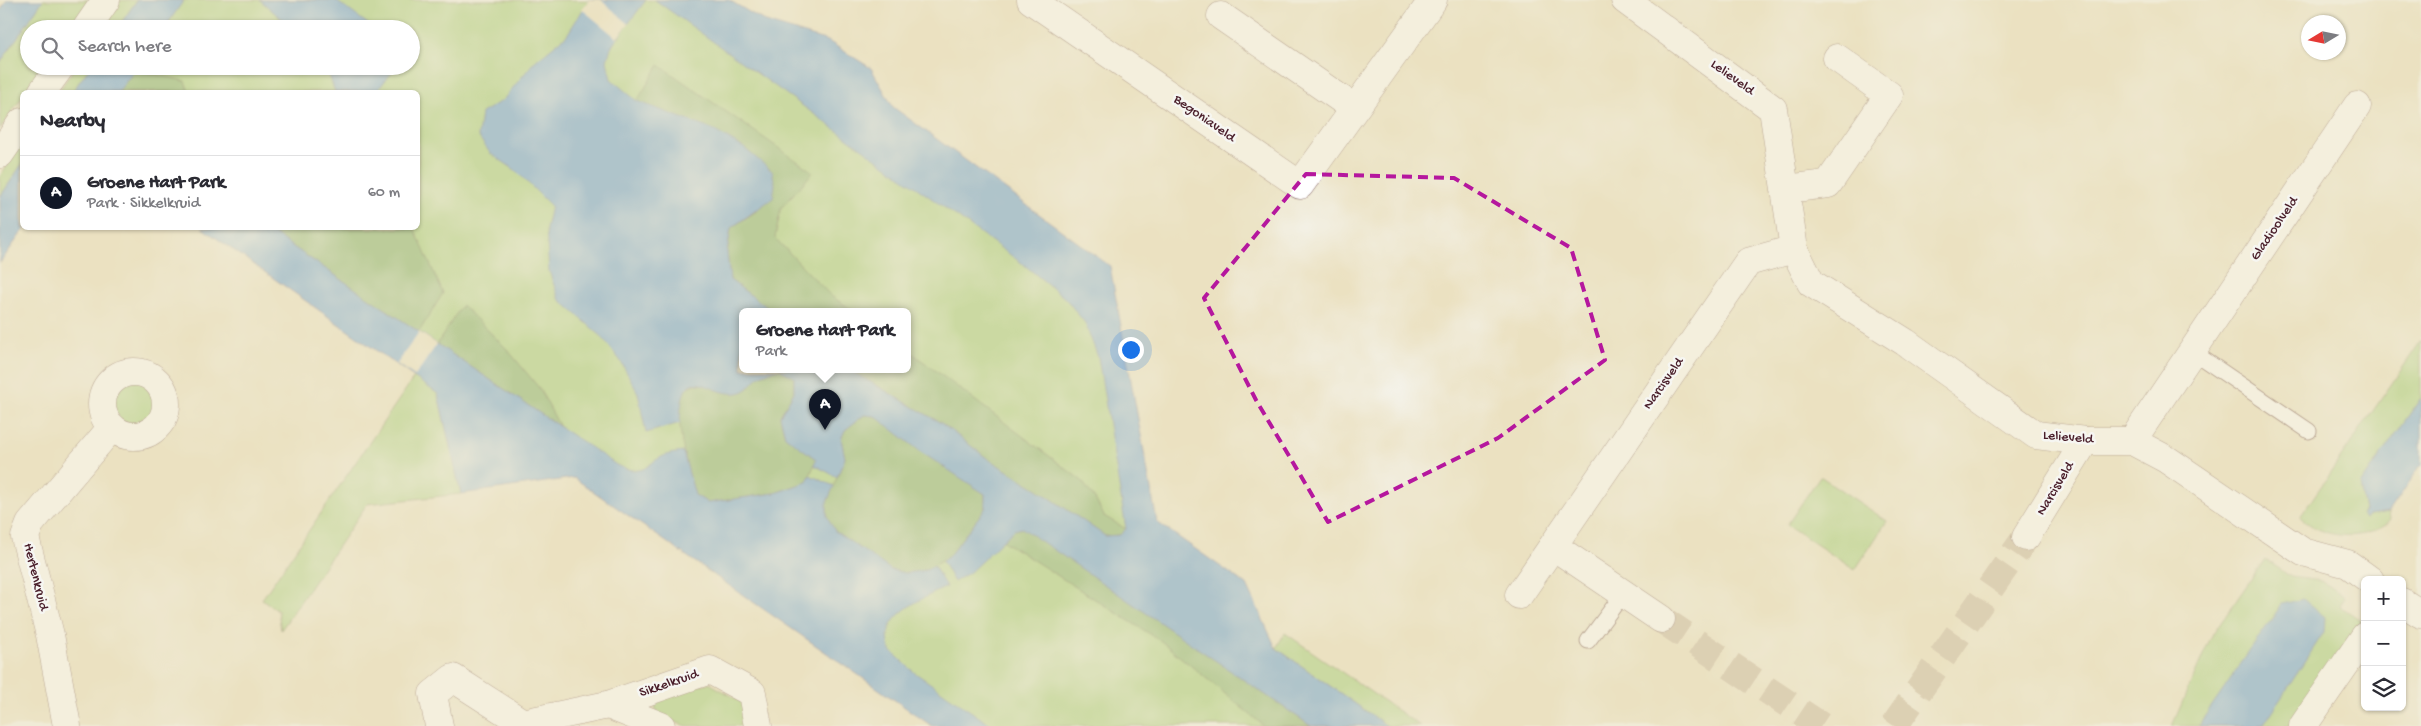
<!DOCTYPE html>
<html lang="en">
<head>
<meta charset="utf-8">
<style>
  :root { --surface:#fff; --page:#f2f2f3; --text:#2b2b33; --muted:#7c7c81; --line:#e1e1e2; --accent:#111827 }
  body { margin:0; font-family:"Gochi Hand",sans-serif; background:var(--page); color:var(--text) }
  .controls { position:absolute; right:15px; bottom:15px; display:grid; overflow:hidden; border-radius:8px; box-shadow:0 1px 4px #0004 }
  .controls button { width:45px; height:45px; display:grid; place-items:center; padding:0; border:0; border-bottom:1px solid var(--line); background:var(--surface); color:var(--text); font:25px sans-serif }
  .compass { position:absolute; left:2301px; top:15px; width:45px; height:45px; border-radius:50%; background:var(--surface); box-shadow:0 1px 4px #0004; rotate:260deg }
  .you { position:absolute; left:1130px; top:349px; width:18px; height:18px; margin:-12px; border:4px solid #fff; border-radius:50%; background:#1a73e8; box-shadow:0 0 0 8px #1a73e833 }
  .badge { display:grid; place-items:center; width:32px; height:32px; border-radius:50%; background:var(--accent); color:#fff; font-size:16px; font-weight:700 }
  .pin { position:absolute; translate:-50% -41px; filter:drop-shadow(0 1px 2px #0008) }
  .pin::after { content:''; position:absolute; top:26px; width:18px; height:15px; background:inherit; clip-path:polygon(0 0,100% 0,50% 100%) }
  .popup { position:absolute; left:739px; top:308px; width:172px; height:65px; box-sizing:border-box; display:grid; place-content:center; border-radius:8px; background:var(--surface); filter:drop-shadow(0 1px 4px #0005); font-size:16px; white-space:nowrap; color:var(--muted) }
  .popup b { font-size:19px; color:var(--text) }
  .popup::after { content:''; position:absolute; left:50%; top:100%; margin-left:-10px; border:10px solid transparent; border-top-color:var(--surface) }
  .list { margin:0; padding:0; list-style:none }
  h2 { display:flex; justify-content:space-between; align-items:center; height:65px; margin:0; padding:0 20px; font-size:21px }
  h2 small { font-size:16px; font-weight:400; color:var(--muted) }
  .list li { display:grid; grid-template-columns:32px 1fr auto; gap:15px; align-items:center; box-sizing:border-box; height:75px; padding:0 20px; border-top:1px solid var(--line) }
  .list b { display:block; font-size:19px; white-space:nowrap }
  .list p { margin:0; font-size:16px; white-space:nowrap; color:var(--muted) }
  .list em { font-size:16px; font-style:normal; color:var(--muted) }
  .icon { flex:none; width:28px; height:28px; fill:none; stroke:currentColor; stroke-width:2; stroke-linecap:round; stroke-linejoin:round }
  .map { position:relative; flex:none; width:2421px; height:726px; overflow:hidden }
  .search { position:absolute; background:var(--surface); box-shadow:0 1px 4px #0004; left:20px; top:20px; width:400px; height:55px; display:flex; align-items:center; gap:12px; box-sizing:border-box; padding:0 18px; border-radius:28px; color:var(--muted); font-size:19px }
  .panel { position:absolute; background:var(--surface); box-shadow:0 1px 4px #0004; left:20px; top:90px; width:400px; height:140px; border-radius:8px }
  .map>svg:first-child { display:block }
  .green { fill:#a4cf7b; stroke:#777753; fill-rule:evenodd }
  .forest { fill:#83b26b; stroke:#66684b }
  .water { fill:#669fd5; stroke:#585f80 }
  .pier { fill:#ebe1c1 }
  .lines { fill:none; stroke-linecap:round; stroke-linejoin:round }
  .minor-tunnel { stroke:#cbbaa3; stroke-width:28; stroke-dasharray:28 14; stroke-linecap:butt }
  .service-casing { stroke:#826360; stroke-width:17 }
  .minor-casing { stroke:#826360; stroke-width:29 }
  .service { stroke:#fff; stroke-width:15 }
  .minor { stroke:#fff; stroke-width:28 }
  .marked { fill:none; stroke:#b5179e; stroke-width:4; stroke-dasharray:10 6; stroke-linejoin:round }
  .labels { text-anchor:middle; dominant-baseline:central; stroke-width:5; stroke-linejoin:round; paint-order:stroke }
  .street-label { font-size:14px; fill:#4a1f2b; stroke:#f6f6f2 }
</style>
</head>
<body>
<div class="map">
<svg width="2421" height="726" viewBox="0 0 2421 726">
  <rect width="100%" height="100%" fill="#f6f6f2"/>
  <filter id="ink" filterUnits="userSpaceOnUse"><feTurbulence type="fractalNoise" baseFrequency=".02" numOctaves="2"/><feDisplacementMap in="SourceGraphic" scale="10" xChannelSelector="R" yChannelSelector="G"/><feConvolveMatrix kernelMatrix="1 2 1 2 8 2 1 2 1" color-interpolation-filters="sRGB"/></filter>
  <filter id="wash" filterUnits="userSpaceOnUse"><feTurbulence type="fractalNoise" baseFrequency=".0096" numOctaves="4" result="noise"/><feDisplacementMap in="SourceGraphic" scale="20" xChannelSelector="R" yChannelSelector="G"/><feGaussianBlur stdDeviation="1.12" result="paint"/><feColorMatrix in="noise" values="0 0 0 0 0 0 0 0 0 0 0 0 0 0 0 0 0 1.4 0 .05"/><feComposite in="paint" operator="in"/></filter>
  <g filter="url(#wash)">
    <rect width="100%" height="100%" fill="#ebe1c1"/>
    <g class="green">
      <path d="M43,0h46l-20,29h-40v37h14l-18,26h-3v5l-22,32v-66z"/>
      <path d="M121,0h16l-20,29h-16z"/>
      <path d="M155,0h546l398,277 55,307 199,142h-396l-731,-498h192v-136h-329l18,-26h304v-37h-277zM742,311h166v58h-166z"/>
      <path d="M76,66h15l-19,26h-14z"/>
      <path d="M22,143v21l-22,33v-21z"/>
      <path d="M2421,341v57l-61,87 5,25 -3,6 27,-4 1,7c-14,20 -52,20 -73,10 -6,-3 -12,-8 -17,-12z"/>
      <path d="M415,376l23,18 23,100 -94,10 -86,126 -3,-19 -16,-12z"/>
      <circle cx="135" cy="403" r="23"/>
      <path d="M1820,476l67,45 -32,49 -68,-45z"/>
      <path d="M2265,559l26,18 31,4 23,16 -5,9 22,15 -72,105h-118l39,-89z"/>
      <path d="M1285,633l135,93h-33l-111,-78z"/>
      <path d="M709,683l35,20 5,23h-63l-28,-10 -3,-10 8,-14z"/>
    </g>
    <g class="forest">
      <path d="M659,65l154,107 -32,36 -6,30 56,58 23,15h-82l-42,-31 -3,-27 4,-25 27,-18 -121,-109z"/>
      <path d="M135,70l50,11 4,11h-71z"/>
      <path d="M265,228h149l29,65 -24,39z"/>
      <path d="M462,305l45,44 32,39 21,39 -123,-83z"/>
      <path d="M908,350l173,130 14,19 9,17 22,13 -6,6 -15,1 -68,-47 -49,-30 -47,-36 -93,-54h60z"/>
      <path d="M779,369l15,8v15l-14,24 5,20 32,23 -10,23 -32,11 -67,10 -13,-8c-6,-19 -34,-113 4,-111 16,0 28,14 45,7 6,-3 11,-12 17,-16 5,-3 12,-4 18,-6z"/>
      <path d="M864,415l11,1 110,78v15l-37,48 -22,13 -20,3 -15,-3 -57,-39 -7,-14v-15l18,-44 -4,-19 4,-9z"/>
      <path d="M1022,528l6,3 283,195h-47l-103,-85 -158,-100 11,-11z"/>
    </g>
    <g class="water">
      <path d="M7,0h36l-43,63v-52z"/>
      <path d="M137,0h47l-20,29h-47z"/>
      <path d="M260,0h75l40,29h-82z"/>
      <path d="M589,0h57l-35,47 -4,14 4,18 26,22 76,29 31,18 28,23 3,13 -2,14 -42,30 -4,24 3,28 42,31h-30v58h106l93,54 47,36 49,30 68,47 15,-1 6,-6 -28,-172 -13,-34 -19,-24 -43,-35 -368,-264h74l37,22 62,19 43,27 22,39 217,159 47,256 90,63 29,63 111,78h-76l-289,-198 -8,2 -44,42 -16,10 -12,-21 6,-4 37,-48v-15l-64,-42 -46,-36 -11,-1 -19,15 -4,9 4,19 -8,19 -23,-12 2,-6 -31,-23 -5,-20 14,-24v-15l-15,-8c-5,2 -13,3 -18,6 -6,4 -11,13 -17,16 -31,14 -62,-43 -64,32l-34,10 -8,-40 -18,-33 -20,-25 -41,-36 -10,-28 -3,-42 5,-23 -36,-36 -25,-17 -12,-17 3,-23 22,-13 31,-38 33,-27z"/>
      <path d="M91,66h47l-20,26h-46z"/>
      <path d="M326,66h71l-21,26h-41z"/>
      <path d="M22,164v64h3l-25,35v-66z"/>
      <path d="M202,228h63l353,238c31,11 25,-2 48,-11 5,-2 12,-2 17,-3l12,43 13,8 67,-10 32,-11 3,-7 24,11 -7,16v14l8,15 56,39 15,3 20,-3 8,-4 12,21c-19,10 -50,21 -57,43 -2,6 0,14 1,20l24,22 78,54h-60l-358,-248 -113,16 -23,-100z"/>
      <path d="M2421,398v67l-32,47 -20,3 -3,4 -4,-3 3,-6 -5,-25z"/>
      <path d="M2303,599l22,18 -1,15 -61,94h-65l84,-122z"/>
    </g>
    <g class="pier">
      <path d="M589,0h12l28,24 -12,14 -35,-29z"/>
      <path d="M419,332l18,12 -22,32 -18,-12z"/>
    </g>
  </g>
  <g filter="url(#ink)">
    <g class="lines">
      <g class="minor-tunnel">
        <path d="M1661,619l160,107"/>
        <path d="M1894,726l132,-189"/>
      </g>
      <g class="service-casing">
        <g id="service">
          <path d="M2193,352l116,79"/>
          <path d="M1588,641l35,-47"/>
        </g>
      </g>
      <g class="minor-casing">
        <g id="minor">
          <path d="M1031,0l269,185 133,-185"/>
          <path d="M1625,0l148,109 21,140 17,34 94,59 131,93 49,6h47l34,18 137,93 45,12 22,16"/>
          <path d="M1221,16l133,92"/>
          <path d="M86,29l20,-29"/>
          <path d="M42,92l19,-26"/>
          <path d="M0,154l22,-32"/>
          <path d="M1786,189l42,-5 61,-89 -52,-37"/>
          <circle cx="134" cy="404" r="32"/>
          <path d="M2132,441l225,-335"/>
          <path d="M2026,537l59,-96"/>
          <path d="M1553,546l108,73"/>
          <path d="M1519,595l229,-333 46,-13"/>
          <path d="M2402,602l19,12"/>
          <path d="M608,705l102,-35 42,23 6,33"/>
          <path d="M67,726l-17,-91 -25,-98 5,-13 82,-97"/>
          <path d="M439,726l-6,-32 20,-16 70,45 85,-18 53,21"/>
          <path d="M2303,726l62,-90"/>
        </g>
      </g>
      <use href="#service" class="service"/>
      <use href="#minor" class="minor"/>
    </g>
  </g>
  <path d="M0 0H2421V726H0ZM1306,174l148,4 117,70 34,112 -107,78 -170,84 -72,-122 -52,-102z" fill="#ebe1c1" fill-opacity=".55" fill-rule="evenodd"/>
  <path class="marked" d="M1306,174l148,4 117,70 34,112 -107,78 -170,84 -72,-122 -52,-102z"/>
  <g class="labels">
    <g class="street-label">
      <text transform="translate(1732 78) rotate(36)">Lelieveld</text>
      <text transform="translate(1204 119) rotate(35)">Begoniaveld</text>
      <text transform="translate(2275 229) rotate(-56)">Gladioolveld</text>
      <text transform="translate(1664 384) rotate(-55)">Narcisveld</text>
      <text transform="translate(2068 438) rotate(5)">Lelieveld</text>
      <text transform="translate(2056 489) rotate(-59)">Narcisveld</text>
      <text transform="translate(35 577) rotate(76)">Hertenkruid</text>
      <text transform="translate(669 684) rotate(-19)">Sikkelkruid</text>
    </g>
  </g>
</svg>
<div class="controls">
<button>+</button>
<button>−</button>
<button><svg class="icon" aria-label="layers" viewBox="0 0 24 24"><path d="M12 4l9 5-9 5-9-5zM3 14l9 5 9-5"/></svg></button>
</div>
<svg class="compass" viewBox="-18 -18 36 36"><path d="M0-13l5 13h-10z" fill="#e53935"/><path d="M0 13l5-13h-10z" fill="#7c7c81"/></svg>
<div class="you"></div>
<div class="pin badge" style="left:825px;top:430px">A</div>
<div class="popup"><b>Groene Hart Park</b>Park</div>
<div class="search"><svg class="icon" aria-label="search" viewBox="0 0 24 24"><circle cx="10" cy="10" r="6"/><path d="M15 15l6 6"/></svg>Search here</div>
<section class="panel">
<h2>Nearby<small></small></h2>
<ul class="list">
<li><span class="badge">A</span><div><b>Groene Hart Park</b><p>Park · Sikkelkruid</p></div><em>60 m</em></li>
</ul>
</section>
</div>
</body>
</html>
